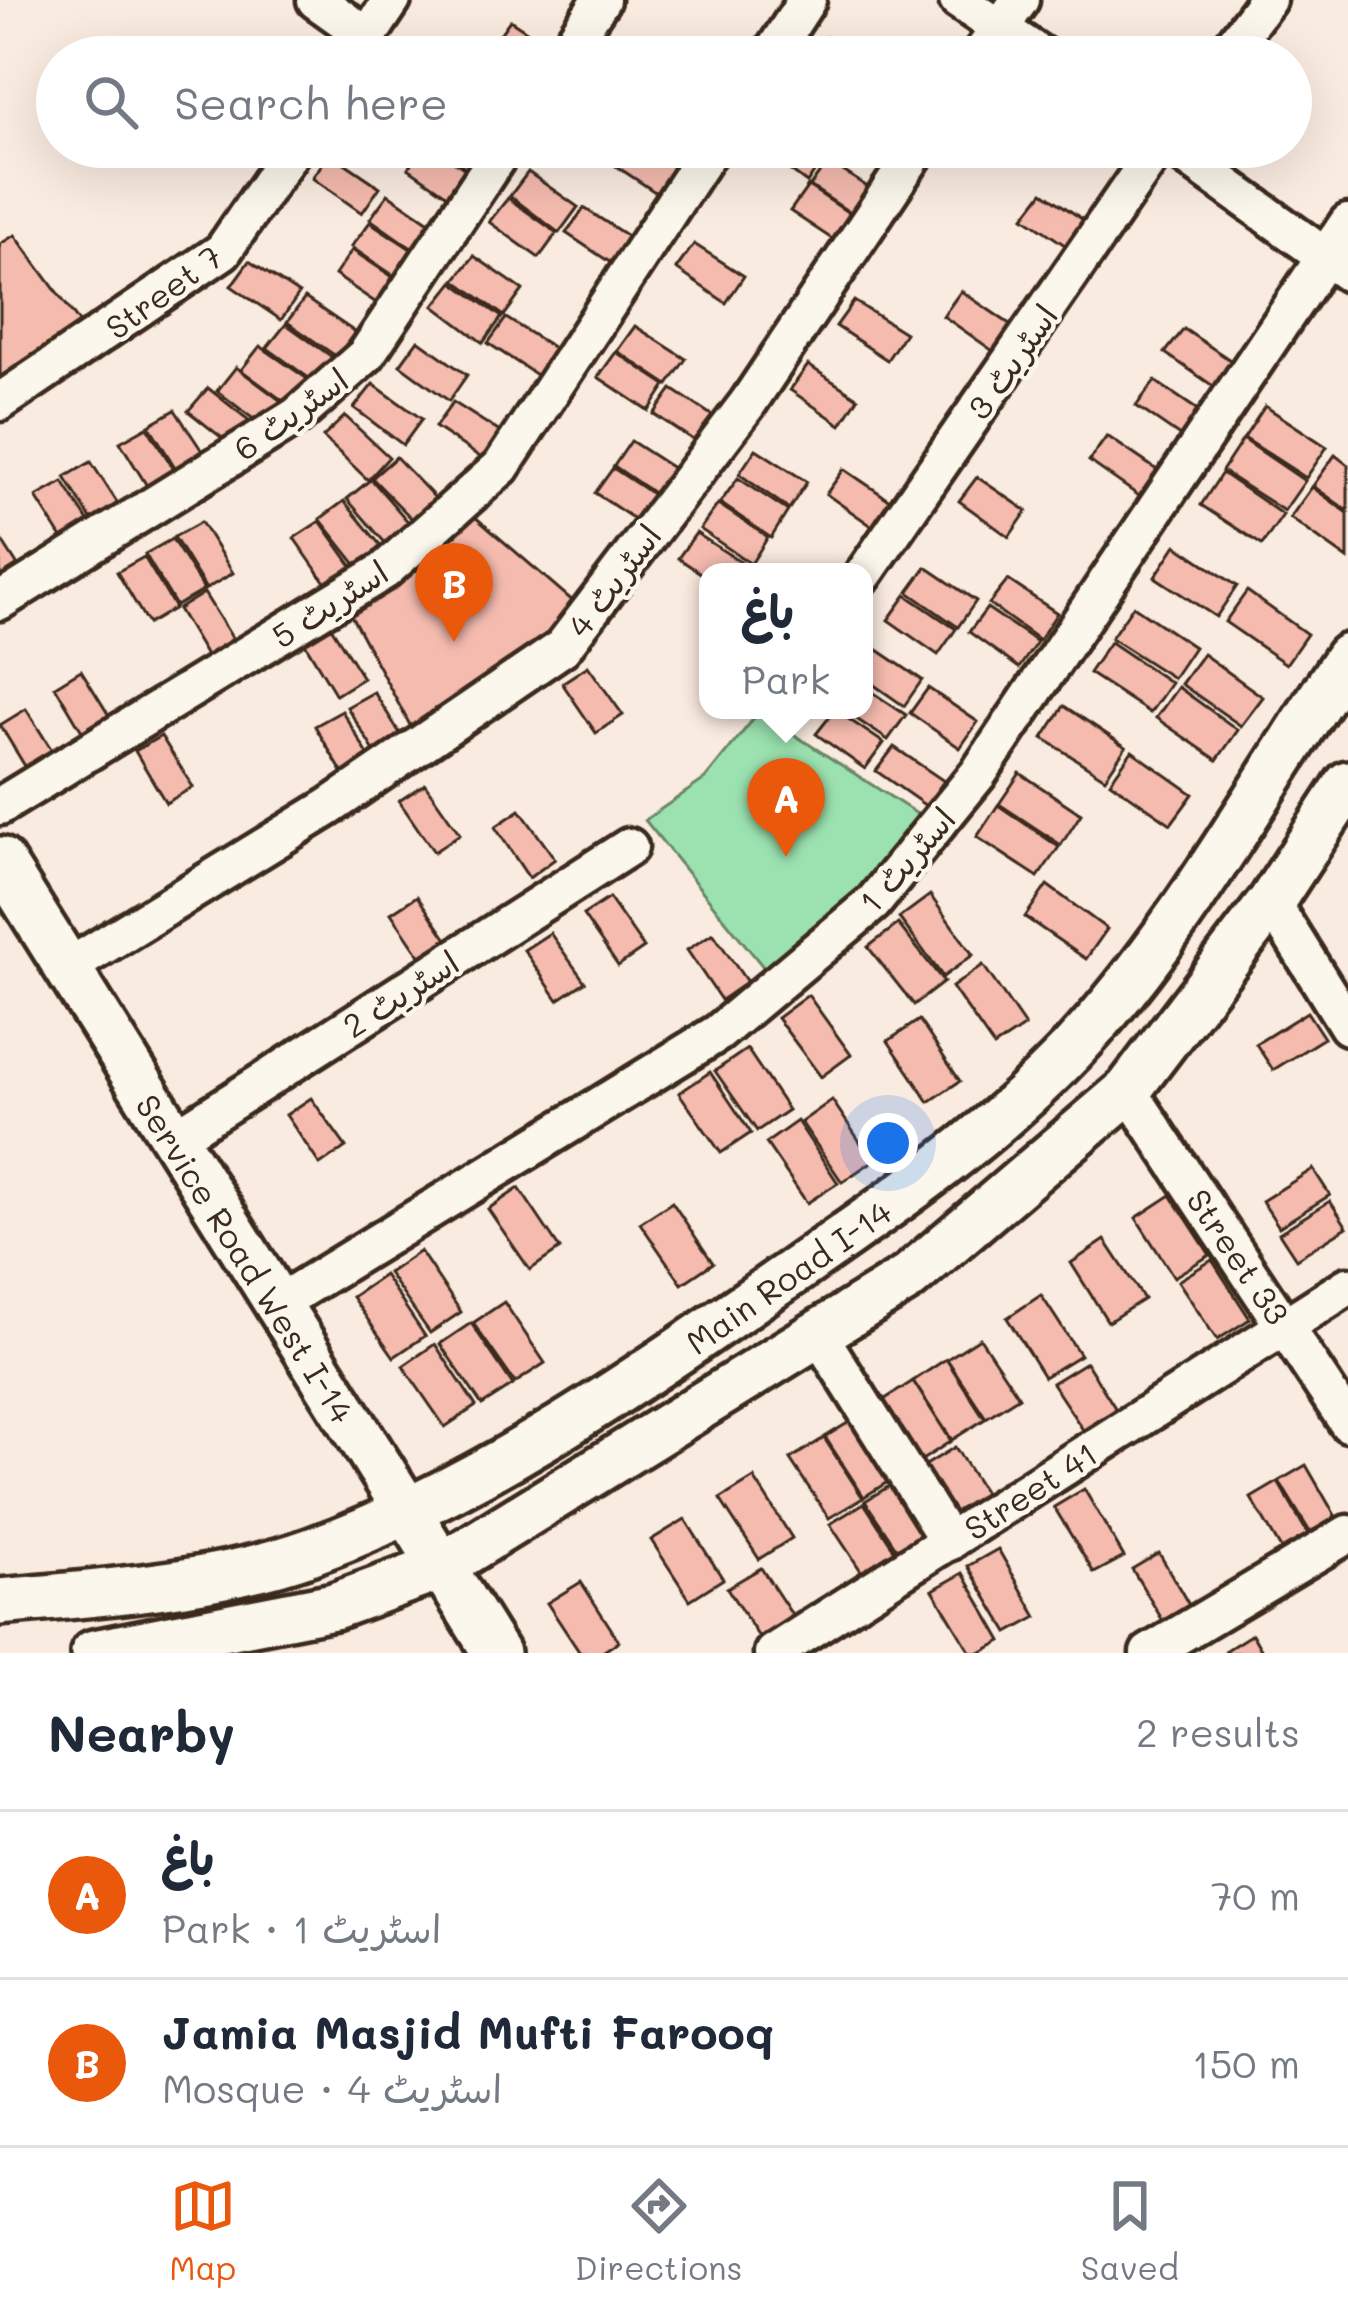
<!DOCTYPE html>
<html lang="en">
<head>
<meta charset="utf-8">
<style>
  :root { --surface:#fff; --page:#f2f2f3; --text:#1f2937; --muted:#747a83; --line:#e0e1e3; --accent:#ea580c }
  body { margin:0; font-family:Mali,"Playpen Sans Arabic",sans-serif; background:var(--page); color:var(--text) }
  .you { position:absolute; left:888px; top:1143px; width:42px; height:42px; margin:-30px; border:9px solid #fff; border-radius:50%; background:#1a73e8; box-shadow:0 0 0 18px #1a73e833 }
  .badge { display:grid; place-items:center; width:78px; height:78px; border-radius:50%; background:var(--accent); color:#fff; font-size:39px; font-weight:700 }
  .pin { position:absolute; translate:-50% -99px; filter:drop-shadow(0 3px 6px #0008) }
  .pin::after { content:''; position:absolute; top:63px; width:42px; height:36px; background:inherit; clip-path:polygon(0 0,100% 0,50% 100%) }
  .popup { position:absolute; left:699px; top:563px; width:174px; height:156px; box-sizing:border-box; display:grid; place-content:center; border-radius:24px; background:var(--surface); filter:drop-shadow(0 3px 9px #0005); font-size:39px; white-space:nowrap; color:var(--muted) }
  .popup b { font-size:45px; color:var(--text) }
  .popup::after { content:''; position:absolute; left:50%; top:100%; margin-left:-24px; border:24px solid transparent; border-top-color:var(--surface) }
  .list { margin:0; padding:0; list-style:none }
  h2 { display:flex; justify-content:space-between; align-items:center; height:156px; margin:0; padding:0 48px; font-size:51px }
  h2 small { font-size:39px; font-weight:400; color:var(--muted) }
  .list li { display:grid; grid-template-columns:78px 1fr auto; gap:36px; align-items:center; box-sizing:border-box; height:168px; padding:0 48px; border-top:3px solid var(--line) }
  .list b { display:block; font-size:45px; white-space:nowrap }
  .list p { margin:0; font-size:39px; white-space:nowrap; color:var(--muted) }
  .list em { font-size:39px; font-style:normal; color:var(--muted) }
  .icon { flex:none; width:66px; height:66px; fill:none; stroke:currentColor; stroke-width:2; stroke-linecap:round; stroke-linejoin:round }
  .map { position:relative; flex:none; width:1348px; height:1653px; overflow:hidden }
  .search { position:absolute; background:var(--surface); box-shadow:0 12px 48px #0002; left:36px; right:36px; top:36px; height:132px; display:flex; align-items:center; gap:30px; box-sizing:border-box; padding:0 42px; border-radius:66px; color:var(--muted); font-size:45px }
  .sheet { height:492px; background:var(--surface) }
  nav { display:flex; justify-content:space-around; align-items:center; box-sizing:border-box; height:168px; border-top:3px solid var(--line); background:var(--surface); font-size:33px; color:var(--muted) }
  nav a { display:grid; justify-items:center; gap:6px }
  nav .on { color:var(--accent) }
  .map>svg:first-child { display:block }
  .green { fill:#9be2b0; stroke:#6b8667; stroke-width:3 }
  .building { fill:#f5bbaf; stroke:#3b2a1e; stroke-width:3 }
  .lines { fill:none; stroke-linecap:round; stroke-linejoin:round }
  .minor-casing { stroke:#3b2a1e; stroke-width:45 }
  .major-casing { stroke:#3b2a1e; stroke-width:54 }
  .minor { stroke:#fbf7ec; stroke-width:36 }
  .major { stroke:#fbf7ec; stroke-width:45 }
  .labels { text-anchor:middle; dominant-baseline:central; stroke-width:9; stroke-linejoin:round; paint-order:stroke }
  .street-label { font-size:33px; fill:#3b2a1e; stroke:#fbf7ec }
</style>
</head>
<body>
<div class="map">
<svg width="1348" height="1653" viewBox="0 0 1348 1653">
  <rect width="100%" height="100%" fill="#faebe0"/>
  <filter id="ink" filterUnits="userSpaceOnUse"><feTurbulence type="fractalNoise" baseFrequency=".00833" numOctaves="2"/><feDisplacementMap in="SourceGraphic" scale="24" xChannelSelector="R" yChannelSelector="G"/><feConvolveMatrix kernelMatrix="1 2 1 2 8 2 1 2 1" color-interpolation-filters="sRGB"/></filter>
  <g filter="url(#ink)">
    <path class="green" d="M759,712l169,109 -63,73 -97,79 -123,-153 60,-41z"/>
    <g class="building">
      <path d="M510,20l50,33 -2,4h-48l-18,-12z"/>
      <path d="M827,37l31,20h-45z"/>
      <path d="M707,38l29,19h-43z"/>
      <path d="M424,147h9l44,30 -18,26 -51,-35z"/>
      <path d="M436,147h56l-14,29z"/>
      <path d="M625,147h17l39,25 -17,26 -51,-34z"/>
      <path d="M645,147h52l-16,24z"/>
      <path d="M758,147h51l15,10 -17,26z"/>
      <path d="M330,153l50,34 -18,26 -50,-35z"/>
      <path d="M828,161l50,33 -17,26 -51,-34z"/>
      <path d="M528,172l50,35 -19,26 -49,-37z"/>
      <path d="M808,186l50,33 -17,26 -51,-34z"/>
      <path d="M1043,192l49,34 -17,26 -51,-35z"/>
      <path d="M388,194l50,34 -18,26 -50,-35z"/>
      <path d="M508,198l49,35 -18,25 -50,-36z"/>
      <path d="M584,208l51,33 -18,26 -51,-34z"/>
      <path d="M370,222l50,33 -18,26 -51,-34z"/>
      <path d="M15,235l72,98 -87,55v-144z"/>
      <path d="M694,244l50,32 -18,27 -50,-34z"/>
      <path d="M352,250l50,33 -17,26 -50,-34z"/>
      <path d="M474,256l49,34 -19,26 -49,-36z"/>
      <path d="M249,261l50,33 -18,26 -50,-34z"/>
      <path d="M453,282l49,35 -19,26 -49,-37z"/>
      <path d="M961,291l50,34 -18,26 -50,-35z"/>
      <path d="M305,298l50,34 -18,25 -50,-35z"/>
      <path d="M854,301l51,32 -18,27 -51,-34z"/>
      <path d="M506,318l51,32 -18,27 -51,-34z"/>
      <path d="M286,324l49,35 -18,25 -50,-36z"/>
      <path d="M635,326l51,33 -18,26 -51,-34z"/>
      <path d="M1184,329l49,33 -17,26 -51,-35z"/>
      <path d="M418,340l49,35 -18,26 -49,-36z"/>
      <path d="M260,346l49,34 -19,26 -49,-36z"/>
      <path d="M616,352l50,33 -17,26 -51,-34z"/>
      <path d="M808,365l50,33 -17,27 -51,-35z"/>
      <path d="M236,367l48,36 -19,25 -48,-37z"/>
      <path d="M1155,381l50,34 -18,26 -51,-35z"/>
      <path d="M373,384l49,35 -19,26 -49,-37z"/>
      <path d="M208,388l47,37 -19,24 -48,-38z"/>
      <path d="M672,389l50,33 -17,26 -51,-34z"/>
      <path d="M453,402l50,32 -17,27 -51,-34z"/>
      <path d="M1265,406l62,41 -21,31 -62,-40z"/>
      <path d="M175,410l33,50 -27,17 -32,-52z"/>
      <path d="M345,416l44,41 -21,23 -45,-43z"/>
      <path d="M147,427l32,50 -27,17 -32,-52z"/>
      <path d="M1107,436l50,34 -18,26 -50,-35z"/>
      <path d="M1243,439l62,42 -21,30 -62,-40z"/>
      <path d="M631,441l51,33 -17,27 -51,-35z"/>
      <path d="M756,449l51,33 -18,27 -50,-35z"/>
      <path d="M1335,455l13,10v46l-35,-25z"/>
      <path d="M396,457l42,44 -23,21 -43,-44z"/>
      <path d="M91,462l33,51 -27,16 -32,-52z"/>
      <path d="M613,468l50,33 -17,26 -51,-34z"/>
      <path d="M844,469l50,34 -18,26 -50,-35z"/>
      <path d="M1222,473l61,42 -21,30 -61,-40z"/>
      <path d="M977,477l50,34 -18,26 -50,-36z"/>
      <path d="M738,478l50,33 -17,27 -51,-35z"/>
      <path d="M371,479l40,46 -24,20 -40,-46z"/>
      <path d="M63,482l32,50 -26,17 -33,-52z"/>
      <path d="M1312,487l36,26v46l-58,-41z"/>
      <path d="M344,501l38,46 -24,20 -38,-48z"/>
      <path d="M718,504l50,33 -17,27 -51,-35z"/>
      <path d="M474,516l108,93 -79,67 -91,53 -66,-123 63,-38z"/>
      <path d="M320,521l35,49 -26,18 -35,-50z"/>
      <path d="M201,522l32,51 -27,16 -32,-52z"/>
      <path d="M696,533l51,33 -4,6h-35v6l-30,-20z"/>
      <path d="M0,538l27,42 -27,17z"/>
      <path d="M172,539l32,51 -28,16 -31,-52z"/>
      <path d="M1176,545l61,41 -21,31 -61,-40z"/>
      <path d="M144,557l31,51 -27,16 -31,-52z"/>
      <path d="M926,567l50,34 -18,26 -50,-35z"/>
      <path d="M1008,580l49,33 -18,27 -50,-36z"/>
      <path d="M1247,591l60,43 -21,30 -61,-42z"/>
      <path d="M204,593l32,51 -27,17 -31,-52z"/>
      <path d="M906,595l50,34 -18,26 -50,-35z"/>
      <path d="M1133,606l61,41 -21,31 -62,-40z"/>
      <path d="M987,608l50,34 -18,26 -50,-36z"/>
      <path d="M331,627l32,51 -27,17 -32,-53z"/>
      <path d="M1110,642l61,41 -21,30 -61,-40z"/>
      <path d="M872,646l50,34 -18,26 -40,-28v-21z"/>
      <path d="M1203,654l60,43 -22,29 -60,-42z"/>
      <path d="M588,666l35,49 -27,18 -34,-50z"/>
      <path d="M81,670l32,52 -27,16 -31,-52z"/>
      <path d="M864,687l42,28 -18,25 -45,-30h21z"/>
      <path d="M1178,687l60,43 -21,30 -61,-42z"/>
      <path d="M928,688l50,34 -18,26 -50,-35z"/>
      <path d="M374,692l32,51 -27,16 -32,-52z"/>
      <path d="M1064,706l62,41 -21,31 -62,-40z"/>
      <path d="M26,709l32,51 -27,16 -31,-51z"/>
      <path d="M835,710l49,33 -19,26 -49,-35z"/>
      <path d="M342,711l31,52 -27,16 -31,-53z"/>
      <path d="M161,736l32,51 -27,16 -31,-52z"/>
      <path d="M894,747l50,34 -18,25 -50,-35z"/>
      <path d="M1132,751l61,43 -22,30 -61,-42z"/>
      <path d="M1020,773l61,41 -20,31 -62,-41z"/>
      <path d="M425,784l35,50 -26,18 -35,-51z"/>
      <path d="M998,805l61,42 -21,30 -61,-40z"/>
      <path d="M520,810l35,49 -26,19 -34,-51z"/>
      <path d="M1047,885l60,44 -21,30 -61,-42z"/>
      <path d="M930,895l43,60 -30,22 -44,-59z"/>
      <path d="M417,896l34,49 -26,18 -34,-50z"/>
      <path d="M609,898l35,50 -26,18 -35,-51z"/>
      <path d="M898,924l46,58 -30,23 -46,-58z"/>
      <path d="M550,933l35,49 -27,18 -34,-50z"/>
      <path d="M713,933l34,49 -26,18 -34,-50z"/>
      <path d="M983,965l42,61 -31,21 -42,-60z"/>
      <path d="M808,995l43,60 -30,22 -44,-59z"/>
      <path d="M1307,1012l17,26 -51,32 -17,-26z"/>
      <path d="M919,1020l41,61 -31,21 -41,-61z"/>
      <path d="M747,1049l41,61 -31,21 -42,-60z"/>
      <path d="M710,1072l41,61 -30,20 -42,-60z"/>
      <path d="M311,1098l35,49 -26,18 -34,-50z"/>
      <path d="M832,1100l41,61 -31,21 -41,-60z"/>
      <path d="M797,1121l41,62 -31,20 -41,-60z"/>
      <path d="M1313,1169l17,26 -51,32 -17,-26z"/>
      <path d="M519,1188l41,61 -30,21 -42,-61z"/>
      <path d="M1171,1195l39,60 -36,22 -38,-59z"/>
      <path d="M1330,1201l17,26 -51,32 -17,-26z"/>
      <path d="M672,1202l41,61 -31,21 -42,-61z"/>
      <path d="M1105,1240l39,59 -36,23 -37,-59z"/>
      <path d="M420,1251l41,61 -31,21 -42,-60z"/>
      <path d="M1212,1260l38,59 -33,21 -39,-59z"/>
      <path d="M384,1275l41,61 -31,21 -42,-60z"/>
      <path d="M1041,1295l39,60 -36,22 -37,-59z"/>
      <path d="M504,1302l41,61 -30,20 -42,-60z"/>
      <path d="M471,1323l42,62 -31,20 -42,-61z"/>
      <path d="M980,1338l39,59 -33,21 -39,-59z"/>
      <path d="M435,1344l41,62 -31,21 -42,-61z"/>
      <path d="M946,1359l39,60 -33,21 -39,-59z"/>
      <path d="M1086,1362l38,60 -33,20 -39,-59z"/>
      <path d="M913,1381l38,60 -32,21 -40,-59z"/>
      <path d="M859,1416l38,60 -33,21 -39,-60z"/>
      <path d="M824,1438l39,60 -34,20 -39,-59z"/>
      <path d="M955,1447l38,60 -33,20 -39,-59z"/>
      <path d="M1306,1465l30,52 -26,15 -31,-51z"/>
      <path d="M754,1478l38,60 -33,21 -39,-60z"/>
      <path d="M899,1480l38,60 -32,21 -40,-60z"/>
      <path d="M1278,1482l30,52 -27,15 -30,-51z"/>
      <path d="M1084,1489l40,68 -30,16 -40,-66z"/>
      <path d="M864,1503l39,60 -34,20 -39,-59z"/>
      <path d="M685,1519l38,60 -33,21 -39,-60z"/>
      <path d="M998,1549l39,68 -29,16 -40,-67z"/>
      <path d="M1159,1553l30,52 -26,16 -31,-52z"/>
      <path d="M761,1568l39,59 -34,21 -39,-60z"/>
      <path d="M963,1573l39,68 -22,12h-9l-38,-63z"/>
      <path d="M581,1582l38,59 -18,12h-21l-33,-50z"/>
      <path d="M1252,1634l11,19h-37l-1,-2z"/>
    </g>
    <g class="lines">
      <g class="minor-casing">
        <g id="minor">
          <path d="M316,0l52,37"/>
          <path d="M958,0l85,57"/>
          <path d="M354,57l38,-57"/>
          <path d="M563,57l38,-57"/>
          <path d="M770,57l37,-57"/>
          <path d="M979,57l41,-57"/>
          <path d="M1224,57l43,-57"/>
          <path d="M1173,147l175,126"/>
          <path d="M0,402l223,-151 71,-104"/>
          <path d="M864,574l294,-427"/>
          <path d="M0,601l297,-185 69,-61 138,-208"/>
          <path d="M0,806l384,-235 117,-104 210,-320"/>
          <path d="M1271,902l77,124"/>
          <path d="M67,968l262,-161 233,-159 186,-245 171,-256"/>
          <path d="M1128,1090l220,333"/>
          <path d="M172,1140l457,-293"/>
          <path d="M277,1304l441,-271 155,-130 105,-129 370,-551"/>
          <path d="M819,1335l130,207"/>
          <path d="M773,1653l575,-367"/>
          <path d="M1149,1653l199,-119"/>
        </g>
      </g>
      <g class="major-casing">
        <g id="major">
          <path d="M0,860l496,793"/>
          <path d="M0,1602c98,-9 219,-17 312,-51 166,-60 318,-166 462,-266 103,-71 211,-143 298,-235 109,-116 187,-262 276,-393"/>
          <path d="M94,1653l240,-47 105,-38 469,-290 220,-188 143,-188 77,-118"/>
        </g>
      </g>
      <use href="#minor" class="minor"/>
      <use href="#major" class="major"/>
    </g>
  </g>
  <g class="labels">
    <g class="street-label">
      <text transform="translate(163 291) rotate(-36)">Street 7</text>
      <text transform="translate(1011 361) rotate(-55)">اسٹریٹ 3</text>
      <text transform="translate(290 413) rotate(-36)">اسٹریٹ 6</text>
      <text transform="translate(613 580) rotate(-53)">اسٹریٹ 4</text>
      <text transform="translate(329 603) rotate(-33)">اسٹریٹ 5</text>
      <text transform="translate(906 859) rotate(-49)">اسٹریٹ 1</text>
      <text transform="translate(400 993) rotate(-33)">اسٹریٹ 2</text>
      <text transform="translate(1239 1256) rotate(56)">Street 33</text>
      <text transform="translate(246 1258) rotate(58)">Service Road West I-14</text>
      <text transform="translate(788 1276) rotate(-35)">Main Road I-14</text>
      <text transform="translate(1030 1490) rotate(-33)">Street 41</text>
    </g>
  </g>
</svg>
<div class="you"></div>
<div class="pin badge" style="left:786px;top:857px">A</div>
<div class="popup"><b>باغ</b>Park</div>
<div class="pin badge" style="left:454px;top:642px">B</div>
<div class="search"><svg class="icon" aria-label="search" viewBox="0 0 24 24"><circle cx="10" cy="10" r="6"/><path d="M15 15l6 6"/></svg>Search here</div>
</div>
<section class="sheet">
<h2>Nearby<small>2 results</small></h2>
<ul class="list">
<li><span class="badge">A</span><div><b>باغ</b><p>Park · اسٹریٹ 1</p></div><em>70 m</em></li>
<li><span class="badge">B</span><div><b>Jamia Masjid Mufti Farooq</b><p>Mosque · اسٹریٹ 4</p></div><em>150 m</em></li>
</ul>
</section>
<nav>
<a class="on"><svg class="icon" aria-label="map" viewBox="0 0 24 24"><path d="M3 6l6-2 6 2 6-2v14l-6 2-6-2-6 2zM9 4v14M15 6v14"/></svg>Map</a>
<a><svg class="icon" aria-label="directions" viewBox="0 0 24 24"><path d="M12 3l9 9-9 9-9-9zM9 14v-3h6M13 9l2 2-2 2"/></svg>Directions</a>
<a><svg class="icon" aria-label="saved" viewBox="0 0 24 24"><path d="M7 4h10v16l-5-4-5 4z"/></svg>Saved</a>
</nav>
</body>
</html>
